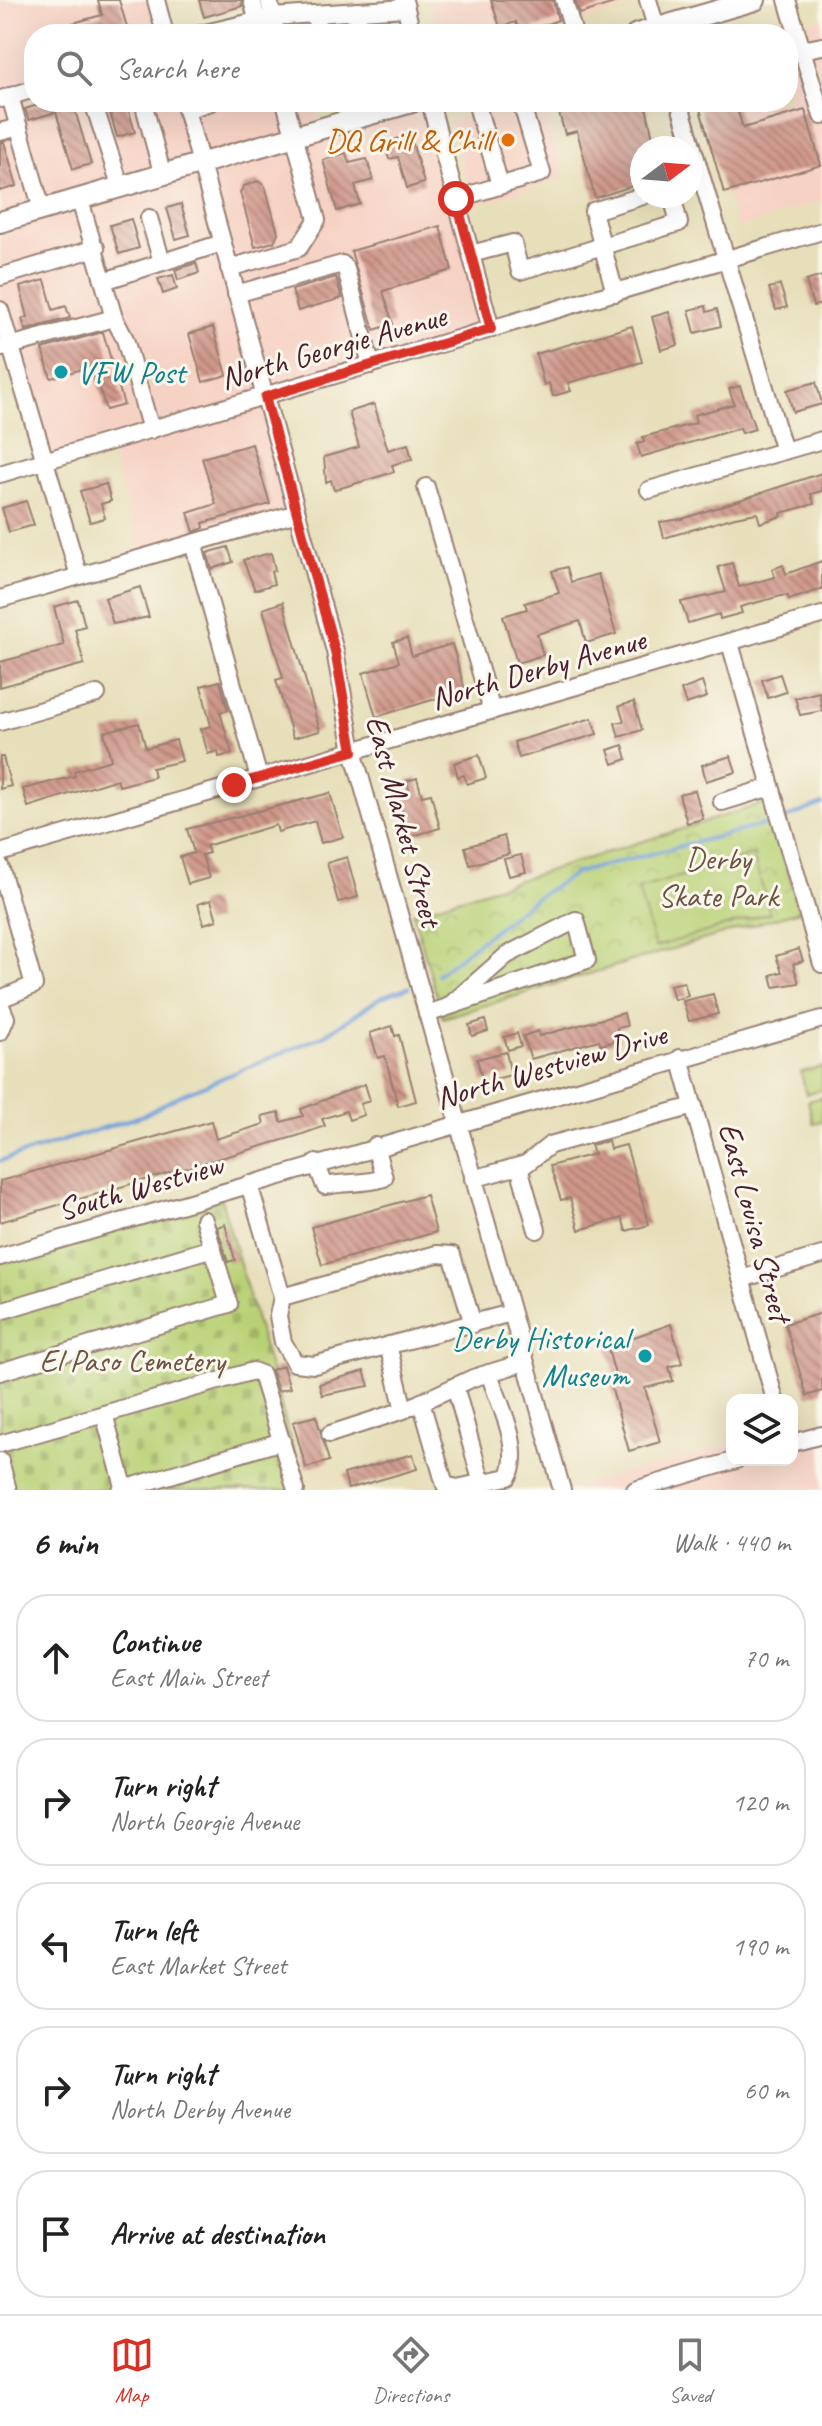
<!DOCTYPE html>
<html lang="en">
<head>
<meta charset="utf-8">
<style>
  :root { --surface:#fff; --page:#f2f2f2; --text:#222; --muted:#767676; --line:#e0e0e0; --accent:#d93025 }
  body { margin:0; font-family:Caveat,sans-serif; background:var(--page); color:var(--text) }
  .controls { position:absolute; right:24px; bottom:24px; display:grid; overflow:hidden; border-radius:16px; box-shadow:0 8px 32px #0002 }
  .controls button { width:72px; height:72px; display:grid; place-items:center; padding:0; border:0; border-bottom:2px solid var(--line); background:var(--surface); color:var(--text); font:40px sans-serif }
  .compass { position:absolute; left:630px; top:136px; width:72px; height:72px; border-radius:50%; background:var(--surface); box-shadow:0 8px 32px #0002; rotate:74deg }
  .stop { position:absolute; width:24px; height:24px; margin:-18px; border:6px solid #d93025; border-radius:50%; background:#fff }
  .stop.end { background:#d93025; border-color:#fff; box-shadow:0 2px 8px #0008 }
  .list { margin:0; padding:0; list-style:none }
  h2 { display:flex; justify-content:space-between; align-items:center; height:104px; margin:0; padding:0 32px; font-size:34px }
  h2 small { font-size:26px; font-weight:400; color:var(--muted) }
  .list li { display:grid; grid-template-columns:52px 1fr auto; gap:24px; align-items:center; box-sizing:border-box; height:128px; margin:0 16px 16px; padding:0 16px; border:2px solid var(--line); border-radius:32px }
  .list b { display:block; font-size:30px; white-space:nowrap }
  .list p { margin:0; font-size:26px; white-space:nowrap; color:var(--muted) }
  .list em { font-size:26px; font-style:normal; color:var(--muted) }
  .icon { flex:none; width:44px; height:44px; fill:none; stroke:currentColor; stroke-width:2; stroke-linecap:round; stroke-linejoin:round }
  .map { position:relative; flex:none; width:822px; height:1490px; overflow:hidden }
  .search { position:absolute; background:var(--surface); box-shadow:0 8px 32px #0002; left:24px; right:24px; top:24px; height:88px; display:flex; align-items:center; gap:20px; box-sizing:border-box; padding:0 28px; border-radius:32px; color:var(--muted); font-size:30px }
  .sheet { height:824px; background:var(--surface) }
  nav { display:flex; justify-content:space-around; align-items:center; box-sizing:border-box; height:112px; border-top:2px solid var(--line); background:var(--surface); font-size:22px; color:var(--muted) }
  nav a { display:grid; justify-items:center; gap:4px }
  nav .on { color:var(--accent) }
  .map>svg:first-child { display:block }
  .built { fill:#f6d2c4 }
  .cemetery { fill:url(#cemetery-stones); stroke:#827850; stroke-width:2 }
  .park { fill:url(#park-crowns); stroke:#827850; stroke-width:2 }
  .pitch { fill:#b9d176; stroke:#827850; stroke-width:2 }
  .lines { fill:none; stroke-linecap:round; stroke-linejoin:round }
  .stream { stroke:#6f9ed8; stroke-width:4 }
  .building { fill:url(#building-back-hatch) }
  .minor-casing { stroke:#987f72; stroke-width:20 }
  .major-casing { stroke:#987f72; stroke-width:24 }
  .minor { stroke:#fff; stroke-width:16 }
  .major { stroke:#fff; stroke-width:20 }
  .route { stroke:#d93025; stroke-width:10 }
  .food-dot { fill:#e8710a; stroke:#fbf7ec; stroke-width:3 }
  .culture-dot { fill:#0f9aa8; stroke:#fbf7ec; stroke-width:3 }
  .labels { text-anchor:middle; dominant-baseline:central; stroke-width:6; stroke-linejoin:round; paint-order:stroke }
  .food-label { font-size:32px; fill:#c56008; stroke:#fbf7ec; text-anchor:end }
  .street-label { font-size:32px; fill:#4a1f2b; stroke:#fbf7ec }
  .culture-label { font-size:32px; fill:#0d838f; stroke:#fbf7ec; text-anchor:start }
  .park-label { font-size:32px; fill:#6b5442; stroke:#fbf7ec }
</style>
</head>
<body>
<div class="map">
<svg width="822" height="1490" viewBox="0 0 822 1490">
  <defs>
    <pattern id="cemetery-stones" width="16" height="16" patternUnits="userSpaceOnUse" patternTransform="scale(2)"><rect width="16" height="16" fill="#b9d176"/><path d="M2 7V4a2 2 0 0 1 4 0v3zM10 15v-3a2 2 0 0 1 4 0v3z" fill="#a1b366"/></pattern>
    <pattern id="park-crowns" width="20" height="18" patternUnits="userSpaceOnUse" patternTransform="scale(2)"><rect width="20" height="18" fill="#b9d176"/><path d="M2 6a3 3 0 1 1 6 0M12 15a3 3 0 1 1 6 0" fill="none" stroke="#a1b366"/></pattern>
    <pattern id="building-back-hatch" width="6" height="6" patternUnits="userSpaceOnUse" patternTransform="scale(2)"><rect width="6" height="6" fill="#cf978a"/><path d="M-1 5l2 2M0 0l6 6M5-1l2 2" fill="none" stroke="#aa7b71"/></pattern>
  </defs>
  <rect width="100%" height="100%" fill="#fbf7ec"/>
  <filter id="ink" filterUnits="userSpaceOnUse"><feTurbulence type="fractalNoise" baseFrequency=".0125" numOctaves="2"/><feDisplacementMap in="SourceGraphic" scale="16" xChannelSelector="R" yChannelSelector="G"/><feConvolveMatrix kernelMatrix="1 2 1 2 8 2 1 2 1" color-interpolation-filters="sRGB"/></filter>
  <filter id="wash" filterUnits="userSpaceOnUse"><feTurbulence type="fractalNoise" baseFrequency=".006" numOctaves="4" result="noise"/><feDisplacementMap in="SourceGraphic" scale="32" xChannelSelector="R" yChannelSelector="G"/><feGaussianBlur stdDeviation="1.8" result="paint"/><feColorMatrix in="noise" values="0 0 0 0 0 0 0 0 0 0 0 0 0 0 0 0 0 1.4 0 .05"/><feComposite in="paint" operator="in"/></filter>
  <g filter="url(#wash)">
    <rect width="100%" height="100%" fill="#e7dfba"/>
    <g class="built">
      <path d="M0,0h156l9,34h-131v68h281l7,26 90,-26h18l61,227 -226,68 32,116 -156,45 -33,-115 -64,18 -34,-115 -10,3z"/>
      <path d="M428,0h204l2,6 -95,28h-102z"/>
      <path d="M822,18v183l-85,27 -36,-126h87v-68h-18z"/>
      <path d="M512,102h31l22,76 -92,28 -23,-85z"/>
      <path d="M822,1421v69h-260l170,-45v15h60v-31z"/>
    </g>
    <path class="cemetery" d="M221,1199l84,291h-305v-227z"/>
    <path class="park" d="M768,802l31,109 -356,107 -30,-105z"/>
    <g class="pitch">
      <path d="M753,855l17,58 -115,34 -17,-58z"/>
      <path d="M822,1067v23l-16,4 -5,-22z"/>
      <path d="M822,1097v24l-9,2 -5,-22z"/>
    </g>
    <g class="lines">
      <g class="stream">
        <path d="M787,818l35,-14"/>
        <path d="M438,974l93,-73 45,-28 195,-50"/>
        <path d="M0,1161l144,-46 35,-19 146,-61 56,-38 28,-10"/>
      </g>
    </g>
    <g id="blocks">
      <g class="building">
        <path d="M98,0h21l10,34h-52l-4,-11 29,-8z"/>
        <path d="M199,0h42l1,6 -38,11z"/>
        <path d="M491,0h62l5,20 -38,14 -4,-12 -16,5z"/>
        <path d="M575,0h42v2l-37,12z"/>
        <path d="M48,102h33l-7,5 17,57 -18,5 -17,-57 -27,8 -4,-11z"/>
        <path d="M107,102h19l9,30 -18,5z"/>
        <path d="M556,102h89l10,45 -13,1v35l-47,15 -18,-67 -12,3z"/>
        <path d="M698,102h37l8,26 62,-18 16,55 -97,28z"/>
        <path d="M410,135l14,48 -17,5 -9,-31 -9,2 -5,-16z"/>
        <path d="M4,142l13,44 -17,5v-48z"/>
        <path d="M346,153l3,10 18,-4 6,21 -18,5 5,19 -23,7 -14,-51z"/>
        <path d="M258,181l7,5 13,47 -4,9 -19,5 -15,-55 4,-6z"/>
        <path d="M181,204l9,31 -14,4 -9,-31z"/>
        <path d="M131,219l8,29 -20,6 -9,-29z"/>
        <path d="M440,226l12,44 -69,21 10,33 -19,6 -23,-79z"/>
        <path d="M196,263l3,10 -21,7 -3,-10z"/>
        <path d="M173,275l4,14 -14,5 -5,-15z"/>
        <path d="M822,276v28l-9,2 -7,-25z"/>
        <path d="M336,277l6,21 -44,13 -6,-21z"/>
        <path d="M45,280l8,30 13,-4 4,12 -44,12 -4,-11 6,-2 -8,-30z"/>
        <path d="M780,285l7,22 -11,3 -7,-22z"/>
        <path d="M706,306l1,6 10,-3 4,17 -26,7 -6,-23z"/>
        <path d="M669,312l9,33 -17,5 -9,-33z"/>
        <path d="M632,326l10,36 -74,21 3,8 -18,5 -4,-13 -5,2 -8,-31z"/>
        <path d="M213,327l14,48 -24,7 -14,-48z"/>
        <path d="M103,332l21,73 -18,5 -13,-44 -42,12 -9,-29z"/>
        <path d="M816,382l6,22 -29,8 -6,-22z"/>
        <path d="M740,386l15,43 -13,4 -2,-5 -99,29 -4,-13 7,-2 -1,-5 53,-14 -2,-8 40,-11 -5,-15z"/>
        <path d="M374,404l14,46 20,-6 4,15 -20,6 2,7 -60,18 -3,-10 -5,2 -2,-25 35,-10 -10,-35z"/>
        <path d="M252,444l18,60 -67,19 1,5 -10,4 -6,-19 28,-9 -14,-46z"/>
        <path d="M822,473v18l-11,3 3,10 -33,9 1,3 -22,7 -3,-10 -22,4 -71,21 -4,-16 22,-3z"/>
        <path d="M106,484l5,17 -10,3 4,14 -15,4 -10,-31z"/>
        <path d="M26,501l8,24 -25,7 -7,-24z"/>
        <path d="M228,547l5,15 -21,7 -5,-16z"/>
        <path d="M271,553l4,17 -4,2 3,12 -19,6 -12,-30z"/>
        <path d="M822,561v28l-33,11 -1,-4h-7l-41,11 2,6 -22,6 -1,-5 -31,9 -7,-21 45,-10 -8,-25 14,-4 7,24 36,-10 -3,-8 11,-4 3,9z"/>
        <path d="M567,567l4,15 27,-8 18,60 -30,9 -6,-22 -43,13 6,21 -26,8 -14,-47 24,-7 -2,-6 34,-10 -7,-22z"/>
        <path d="M140,587l9,30 -36,7 -8,-26z"/>
        <path d="M78,600l7,26 -10,3 9,35 -84,23v-25l64,-17 -10,-38z"/>
        <path d="M283,602l37,129 -27,7 -17,-58 7,-2 -20,-69z"/>
        <path d="M407,638l5,18 40,-12 13,46 -89,27 -13,-44 36,-11 -6,-20z"/>
        <path d="M780,674l6,18 -18,6 -6,-18z"/>
        <path d="M220,681l8,29 -8,2 12,42 -13,3 -1,-6 -10,3 -7,-25 10,-3 -10,-40z"/>
        <path d="M702,682l5,15 -21,7 -5,-14z"/>
        <path d="M819,692l3,19 -22,4 -5,-17z"/>
        <path d="M634,702l8,28 -23,7 -4,-14 9,-2 -5,-15z"/>
        <path d="M592,718l5,16 -78,24 -5,-16z"/>
        <path d="M139,723l7,25 30,-8 6,21 -30,7 2,9 -35,9 -2,-7 -89,28 -5,-18 52,-13 -1,-5 37,-11 -7,-28z"/>
        <path d="M623,745l4,14 -14,5 -5,-14z"/>
        <path d="M479,755l7,23 -19,6 -3,-9 -6,2 -4,-14z"/>
        <path d="M731,756l5,16 -30,9 -4,-16z"/>
        <path d="M0,757h3l8,29 -11,3z"/>
        <path d="M417,778l5,18 9,-2 9,34 -31,9 -11,-40 12,-3 -3,-13z"/>
        <path d="M695,790l8,29 -16,4 -8,-29z"/>
        <path d="M330,793l13,44 -22,6 -6,-22 -37,11 -2,-7 -70,21 3,7 -7,2 7,23 -21,6 -8,-27 14,-4 -7,-24z"/>
        <path d="M504,836l5,18 -39,11 -5,-18z"/>
        <path d="M521,855l5,17 -17,4 -5,-17z"/>
        <path d="M347,857l11,40 -20,5 -11,-39z"/>
        <path d="M211,900l6,20 -13,4 -6,-20z"/>
        <path d="M799,949l4,12 -10,3 6,19 -25,4 -3,-12 11,-3 -6,-16z"/>
        <path d="M684,982l4,14 -14,4 -4,-15z"/>
        <path d="M713,994l5,20 -29,7 -6,-20z"/>
        <path d="M624,1013l3,13 -10,2 2,12 -18,5 -2,-5 -68,19 -8,-23 15,-5 1,5z"/>
        <path d="M485,1020l3,11 -16,5 -3,-11z"/>
        <path d="M392,1026l3,10 4,-1 17,66 -18,5 -13,-50 -7,2 -8,-25z"/>
        <path d="M517,1033l4,13 -13,4 -4,-13z"/>
        <path d="M506,1052l5,23 -28,7 -6,-23z"/>
        <path d="M365,1084l5,17 -10,3 4,11 -15,5 -3,-9 -24,8 3,7 -28,10 -297,86v-41l211,-60 5,18 48,-15 -2,-8 17,-4 2,10 22,-6 -2,-7z"/>
        <path d="M608,1141l2,8 16,-4 23,80 -23,6 -4,-13 -43,12 -9,-32 -9,2 -11,-34 44,-12 -3,-9z"/>
        <path d="M426,1195l10,37 -114,33 -11,-38z"/>
        <path d="M225,1224l10,36 -7,2 -11,-35z"/>
        <path d="M822,1313v78l-15,5 -22,-72z"/>
        <path d="M671,1324l11,39 -13,4 4,14 -28,7 15,54 -31,9 -20,-72 7,-1 -10,-36 12,-4 2,4z"/>
        <path d="M283,1366l7,22 -12,3 -7,-21z"/>
        <path d="M364,1371l5,15 -47,9 -3,-11z"/>
        <path d="M316,1416l13,45 -23,7 -13,-46z"/>
        <path d="M413,1454l4,15 -69,20 -4,-15z"/>
      </g>
    </g>
  </g>
  <g filter="url(#ink)">
    <use href="#blocks" fill-opacity="0" stroke="#987f72" stroke-width="2"/>
    <g class="lines">
      <g class="minor-casing">
        <g id="minor">
          <path d="M156,0l9,34"/>
          <path d="M252,0l9,34"/>
          <path d="M404,0l8,34"/>
          <path d="M564,0l10,34"/>
          <path d="M648,0l10,34"/>
          <path d="M787,0l15,50 20,-4"/>
          <path d="M356,11l5,23"/>
          <path d="M201,34l72,-17 -4,-17"/>
          <path d="M276,34l-3,-17 41,-3"/>
          <path d="M320,34l-6,-20 92,-6"/>
          <path d="M788,55l14,-5 20,66"/>
          <path d="M10,96l32,114"/>
          <path d="M1,99l33,-10"/>
          <path d="M93,102l28,86"/>
          <path d="M143,102l20,74"/>
          <path d="M184,102l151,549 18,100 209,739"/>
          <path d="M430,102l61,227"/>
          <path d="M476,102l24,83"/>
          <path d="M679,102l105,349"/>
          <path d="M186,110l25,-8"/>
          <path d="M0,132l19,-5"/>
          <path d="M456,199l86,-26 -21,-71"/>
          <path d="M149,218l13,44"/>
          <path d="M471,254l42,-11 7,28 159,-48 -7,-27"/>
          <path d="M229,268l70,-20 18,-28 -32,-118"/>
          <path d="M0,277l96,-29"/>
          <path d="M104,281l118,-38"/>
          <path d="M615,293l-22,-82 50,-15"/>
          <path d="M236,294l106,-30 4,5 25,96"/>
          <path d="M0,310l79,266"/>
          <path d="M114,318l11,21 26,91"/>
          <path d="M2,348l112,-30 -34,-118"/>
          <path d="M0,474l822,-243"/>
          <path d="M426,487l66,224"/>
          <path d="M649,490l173,-50"/>
          <path d="M193,543l66,235"/>
          <path d="M0,599l297,-86"/>
          <path d="M730,643l92,321"/>
          <path d="M0,722l97,-28"/>
          <path d="M722,802l49,-15"/>
          <path d="M0,853l822,-238"/>
          <path d="M0,866l34,119 -34,14"/>
          <path d="M0,1004l6,14 -6,14"/>
          <path d="M427,1014l160,-54 -11,-40 -69,35 -58,51"/>
          <path d="M680,1058l95,342"/>
          <path d="M316,1163l9,23c20,-5 39,-1 59,-8l-9,-32"/>
          <path d="M519,1167l18,63"/>
          <path d="M473,1179l53,-15 24,-19 144,-39"/>
          <path d="M249,1184l33,113 -4,19 5,26 12,21 19,2 197,-52"/>
          <path d="M0,1257l822,-238"/>
          <path d="M741,1279l81,-24"/>
          <path d="M282,1297l155,-43 15,1 21,69"/>
          <path d="M0,1311l213,-63"/>
          <path d="M0,1372l229,-68 -25,-84"/>
          <path d="M455,1386l27,98"/>
          <path d="M421,1402l24,83 12,3 51,-11c16,-28 -10,-75 -19,-104"/>
          <path d="M413,1406l60,-28 52,-16"/>
          <path d="M104,1414l21,76"/>
          <path d="M330,1434l74,-24 -16,-65"/>
          <path d="M792,1443l30,-8"/>
          <path d="M0,1444l253,-73 8,3 35,116"/>
          <path d="M0,1461l8,29"/>
          <path d="M121,1490l161,-49"/>
          <path d="M635,1490l101,-30"/>
        </g>
      </g>
      <g class="major-casing">
        <g id="major">
          <path d="M637,34l118,-34"/>
          <path d="M0,222l412,-120"/>
        </g>
      </g>
      <use href="#minor" class="minor"/>
      <use href="#major" class="major"/>
    </g>
  </g>
  <g class="lines" filter="url(#ink)">
    <path class="route" d="M234,785l119,-34 -18,-100 -70,-254 226,-68 -35,-130"/>
  </g>
  <circle class="food-dot" cx="508" cy="140" r="8"/>
  <g class="culture-dot">
    <circle cx="61" cy="372" r="8"/>
    <circle cx="645" cy="1356" r="8"/>
  </g>
  <g class="labels">
    <g class="food-label">
      <text x="492" y="140">DQ Grill &amp; Chill</text>
    </g>
    <g class="street-label">
      <text transform="translate(333 347) rotate(-16)">North Georgie Avenue</text>
      <text transform="translate(538 669) rotate(-16)">North Derby Avenue</text>
      <text transform="translate(404 821) rotate(75)">East Market Street</text>
      <text transform="translate(551 1066) rotate(-16)">North Westview Drive</text>
      <text transform="translate(140 1187) rotate(-16)">South Westview</text>
      <text transform="translate(755 1222) rotate(75)">East Louisa Street</text>
    </g>
    <g class="culture-label">
      <text x="77" y="372">VFW Post</text>
      <text x="629" y="1338" text-anchor="end">Derby Historical<tspan x="629" dy="37">Museum</tspan></text>
    </g>
    <g class="park-label">
      <text x="718" y="858">Derby<tspan x="718" dy="37">Skate Park</tspan></text>
      <text x="132" y="1360">El Paso Cemetery</text>
    </g>
  </g>
</svg>
<div class="controls">
<button><svg class="icon" aria-label="layers" viewBox="0 0 24 24"><path d="M12 4l9 5-9 5-9-5zM3 14l9 5 9-5"/></svg></button>
</div>
<svg class="compass" viewBox="-18 -18 36 36"><path d="M0-13l5 13h-10z" fill="#e53935"/><path d="M0 13l5-13h-10z" fill="#767676"/></svg>
<div class="stop" style="left:456px;top:199px"></div>
<div class="stop end" style="left:234px;top:785px"></div>
<div class="search"><svg class="icon" aria-label="search" viewBox="0 0 24 24"><circle cx="10" cy="10" r="6"/><path d="M15 15l6 6"/></svg>Search here</div>
</div>
<section class="sheet">
<h2>6 min<small>Walk · 440 m</small></h2>
<ul class="list">
<li><svg class="icon" aria-label="ahead" viewBox="0 0 24 24"><path d="M12 20V5M6 11l6-6 6 6"/></svg><div><b>Continue</b><p>East Main Street</p></div><em>70 m</em></li>
<li><svg class="icon" aria-label="right" viewBox="0 0 24 24"><path d="M7 20v-9h11M14 6l5 5-5 5"/></svg><div><b>Turn right</b><p>North Georgie Avenue</p></div><em>120 m</em></li>
<li><svg class="icon" aria-label="left" viewBox="0 0 24 24"><path d="M17 20v-9H6M10 6l-5 5 5 5"/></svg><div><b>Turn left</b><p>East Market Street</p></div><em>190 m</em></li>
<li><svg class="icon" aria-label="right" viewBox="0 0 24 24"><path d="M7 20v-9h11M14 6l5 5-5 5"/></svg><div><b>Turn right</b><p>North Derby Avenue</p></div><em>60 m</em></li>
<li><svg class="icon" aria-label="arrive" viewBox="0 0 24 24"><path d="M6 21V4h12l-3 4 3 4H6"/></svg><div><b>Arrive at destination</b></div></li>
</ul>
</section>
<nav>
<a class="on"><svg class="icon" aria-label="map" viewBox="0 0 24 24"><path d="M3 6l6-2 6 2 6-2v14l-6 2-6-2-6 2zM9 4v14M15 6v14"/></svg>Map</a>
<a><svg class="icon" aria-label="directions" viewBox="0 0 24 24"><path d="M12 3l9 9-9 9-9-9zM9 14v-3h6M13 9l2 2-2 2"/></svg>Directions</a>
<a><svg class="icon" aria-label="saved" viewBox="0 0 24 24"><path d="M7 4h10v16l-5-4-5 4z"/></svg>Saved</a>
</nav>
</body>
</html>
